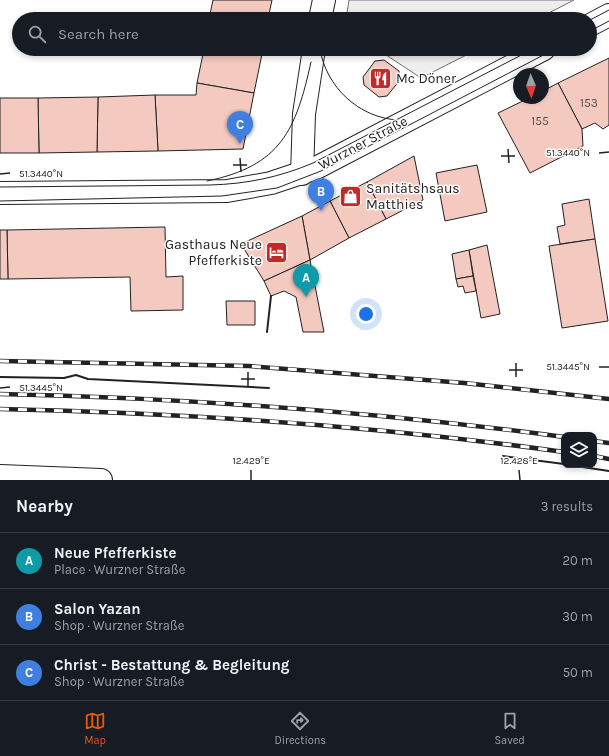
<!DOCTYPE html>
<meta charset="utf-8">
<style>
body{margin:0;font-family:Karla,sans-serif;background:#20242c;color:#f1f3f6}
.controls{position:absolute;right:12px;bottom:12px;display:grid;overflow:hidden;border-radius:8px;box-shadow:0 2px 6px #0003}
.controls button{width:36px;height:36px;display:grid;place-items:center;padding:0;border:0;border-bottom:1px solid #363941;background:#171b24;color:#f1f3f6;font:20px sans-serif}
.compass{position:absolute;left:513px;top:68px;width:36px;height:36px;border-radius:50%;background:#171b24;box-shadow:0 2px 6px #0003;rotate:178deg}
.you{position:absolute;left:366px;top:314px;width:14px;height:14px;margin:-10px;border:3px solid #fff;border-radius:50%;background:#1a73e8;box-shadow:0 0 0 6px #1a73e833}
.badge{display:grid;place-items:center;width:26px;height:26px;border-radius:50%;background:#ea580c;color:#fff;font-size:13px;font-weight:700}
.pin{position:absolute;translate:-50% -33px;filter:drop-shadow(0 1px 2px #0008)}
.pin::after{content:'';position:absolute;top:21px;width:14px;height:12px;background:inherit;clip-path:polygon(0 0,100% 0,50% 100%)}
.list{margin:0;padding:0;list-style:none}
h2{display:flex;justify-content:space-between;align-items:center;height:52px;margin:0;padding:0 16px;font-size:17px}
h2 small{font-size:13px;font-weight:400;color:#9ea1a6}
.list li{display:grid;grid-template-columns:26px 1fr auto;gap:12px;align-items:center;box-sizing:border-box;height:56px;padding:0 16px;border-top:1px solid #363941}
.list b{display:block;font-size:15px;white-space:nowrap}
.list p{margin:0;font-size:13px;white-space:nowrap;color:#9ea1a6}
.list em{font-size:13px;font-style:normal;color:#9ea1a6}
.icon{flex:none;width:22px;height:22px;fill:none;stroke:currentColor;stroke-width:2;stroke-linecap:round;stroke-linejoin:round}
.map{position:relative;flex:none;width:609px;height:480px;overflow:hidden}
.search{position:absolute;background:#171b24;box-shadow:0 2px 6px #0003;left:12px;right:12px;top:12px;height:44px;display:flex;align-items:center;gap:10px;box-sizing:border-box;padding:0 14px;border-radius:22px;color:#9ea1a6;font-size:15px}
.sheet{height:220px;background:#171b24}
nav{display:flex;justify-content:space-around;align-items:center;box-sizing:border-box;height:56px;border-top:1px solid #363941;background:#171b24;font-size:11px;color:#9ea1a6}
nav a{display:grid;justify-items:center;gap:2px}
nav .on{color:#ea580c}
.map>svg:first-child{display:block}
.green{fill:#eee;stroke:#6f6f6f}
.building{fill:#f3c9c0;stroke:#222}
.lines{fill:none;stroke-linecap:round;stroke-linejoin:round}
.minor-casing{stroke:#222;stroke-width:24}
.major-casing{stroke:#222;stroke-width:24}
.minor{stroke:#fff;stroke-width:22}
.major{stroke:#fff;stroke-width:22}
.tram{stroke:#222;stroke-width:1}
.rail-casing{stroke:#222;stroke-width:4.5}
.rail{stroke:#fff;stroke-width:3;stroke-dasharray:9;stroke-linecap:butt}
.wall{stroke:#222;stroke-width:2}
.ticks{fill:none;stroke:#222;stroke-width:1.5}
.labels{text-anchor:middle;dominant-baseline:central;stroke-width:3;stroke-linejoin:round;paint-order:stroke}
.number-label{font-size:12px;fill:#564c4a}
.poi-label{font-size:14px;fill:#222;stroke:#fff;text-anchor:start}
.street-label{font-size:14px;fill:#222;stroke:#fff}
.ticks-label{font-size:10px;text-anchor:middle;fill:#222;stroke:#fff;stroke-width:3;stroke-linejoin:round;paint-order:stroke}
</style>
<div class="map">
<svg width="609" height="480" viewBox="0 0 609 480">
<rect width="100%" height="100%" fill="#fff"/>
<g class="green">
<path d="M349,0H574L537,19H346Z"/>
<path d="M377,49H478L421,78Z"/>
</g>
<g class="building">
<path d="M213,0H272L268,19H209Z"/>
<path d="M204,49H263L254,93L197,83Z"/>
<path d="M609,58V125L603,129L595,123L582,129L558,83Z"/>
<path d="M384,60L399,71L400,80L387,96L379,97L364,85L363,77L375,61Z"/>
<path d="M197,83L254,93L243,149L158,151L155,95H196Z"/>
<path d="M558,83L582,129L583,146L530,173L498,113L529,98H543V91Z"/>
<path d="M155,95L158,151L97,152L98,97Z"/>
<path d="M98,97L97,152L39,153L38,98Z"/>
<path d="M0,98H38L39,153H0Z"/>
<path d="M414,156L423,200L386,219L367,182Z"/>
<path d="M477,165L487,212L445,221L436,173Z"/>
<path d="M367,182L386,219L349,238L330,201Z"/>
<path d="M589,199L595,239L560,244L557,227L565,225L562,204Z"/>
<path d="M330,201L349,238L310,260L302,216Z"/>
<path d="M302,216L310,260L264,281L241,244Z"/>
<path d="M165,227L166,277L183,276V310L131,311L130,277L8,279L7,230Z"/>
<path d="M0,230H7L8,279H0Z"/>
<path d="M595,239L608,321L562,328L549,246Z"/>
<path d="M487,245L500,314L481,318L469,250Z"/>
<path d="M469,250L473,276L456,279L452,254Z"/>
<path d="M310,260L324,332H303L296,297L284,291L271,296L264,281Z"/>
<path d="M473,276L476,291L465,293L463,286L458,287L456,279Z"/>
<path d="M226,301H255V325H227Z"/>
</g>
<g class="lines">
<defs>
<g id="minor">
<path d="M320,19L324,0"/>
<path d="M302,174L304,114L314,49"/>
<path d="M0,476L101,480"/>
</g>
<g id="major">
<path d="M590,25L609,15"/>
<path d="M0,193L227,191L271,183L316,168L544,49"/>
</g>
</defs>
<use href="#minor" class="minor-casing"/>
<use href="#major" class="major-casing"/>
<use href="#minor" class="minor"/>
<use href="#major" class="major"/>
<g class="tram">
<path d="M590,20L609,10"/>
<path d="M590,31L609,21"/>
<path d="M320,49C326,87 359,118 398,120"/>
<path d="M207,181C281,166 296,130 311,62"/>
<path d="M0,187L210,185C247,184 280,177 313,163L533,49"/>
<path d="M0,201L222,196L277,188L321,171L555,49"/>
</g>
<defs>
<g id="rail">
<path d="M0,361L249,366L464,383L609,399"/>
<path d="M0,394C188,398 377,412 564,437"/>
<path d="M0,409C189,413 377,426 564,452"/>
<path d="M594,441L609,443"/>
<path d="M594,456L609,459"/>
</g>
</defs>
<use href="#rail" class="rail-casing"/>
<use href="#rail" class="rail"/>
<g class="wall">
<path d="M267,332L271,296"/>
<path d="M0,377L64,378L76,375L88,379L269,388"/>
<path d="M503,456L564,464"/>
<path d="M569,465L609,471"/>
</g>
</g>
<path class="ticks" d="M508,149L509,163M599,153L609,152M501,156H515M240,158L241,172M233,165H247M0,174L10,173M516,363V377M599,367H609M509,370H523M248,372V386M241,379H255M0,388L10,387M251,470V480M519,470L520,480"/>
<defs>
<symbol id="restaurant-square" viewBox="-11 -11 22 22"><rect x="-9" y="-9" width="18" height="18" rx="4" fill="#c62828" stroke="#fff"/><path d="M-5-6h1v4h1v-4h1v4h1v-4h1v5L-1.5 .5V6h-2V.5L-5-1ZM5-6V6H3V1.5H1.5Q1.5-4 5-6Z" fill="#fff"/></symbol>
<symbol id="shop-square" viewBox="-11 -11 22 22"><rect x="-9" y="-9" width="18" height="18" rx="4" fill="#c62828" stroke="#fff"/><path d="M-5-2.5h2.3a2.7 3.5 0 0 1 5.4 0H5L5.5 6h-11ZM-1.5-2.5h3a1.5 2.3 0 0 0-3 0Z" fill="#fff"/></symbol>
<symbol id="hotel-square" viewBox="-11 -11 22 22"><rect x="-9" y="-9" width="18" height="18" rx="4" fill="#c62828" stroke="#fff"/><path d="M-6-4.5h1.5V1H6V5H4.5V3h-9V5H-6ZM-4 0a1.8 1.8 0 1 1 3.6 0ZM.5 0V-2.5h3Q6-2.5 6 0Z" fill="#fff"/></symbol>
</defs>
<g fill-rule="evenodd">
<use href="#restaurant-square" x="368" y="66" width="25" height="25"/>
<use href="#shop-square" x="338" y="184" width="25" height="25"/>
<use href="#hotel-square" x="264" y="240" width="25" height="25"/>
</g>
<g class="labels">
<g class="number-label">
<text x="589" y="103">153</text>
<text x="540" y="121">155</text>
</g>
<g class="poi-label">
<text x="396" y="78">Mc Döner</text>
<text x="366" y="188">Sanitätshsaus<tspan x="366" dy="16">Matthies</tspan></text>
<text x="262" y="244" text-anchor="end">Gasthaus Neue<tspan x="262" dy="16">Pfefferkiste</tspan></text>
</g>
<g class="street-label">
<text transform="translate(363 143) rotate(-28)">Wurzner Straße</text>
</g>
</g>
<g class="ticks-label">
<text x="568" y="156">51.3440°N</text>
<text x="41" y="177">51.3440°N</text>
<text x="568" y="370">51.3445°N</text>
<text x="41" y="391">51.3445°N</text>
<text x="251" y="464">12.429°E</text>
<text x="519" y="464">12.428°E</text>
</g>
</svg>
<div class="controls">
<button><svg class="icon" aria-label="layers" viewBox="0 0 24 24"><path d="M12 4l9 5-9 5-9-5zM3 14l9 5 9-5"/></svg></button>
</div>
<svg class="compass" viewBox="-18 -18 36 36"><path d="M0-13l5 13h-10z" fill="#e53935"/><path d="M0 13l5-13h-10z" fill="#9ea1a6"/></svg>
<div class="you"></div>
<div class="pin badge" style="left:306px;top:297px;background:#0f9aa8">A</div>
<div class="pin badge" style="left:321px;top:211px;background:#3f7fe0">B</div>
<div class="pin badge" style="left:240px;top:144px;background:#3f7fe0">C</div>
<div class="search"><svg class="icon" aria-label="search" viewBox="0 0 24 24"><circle cx="10" cy="10" r="6"/><path d="M15 15l6 6"/></svg>Search here</div>
</div>
<section class="sheet">
<h2>Nearby<small>3 results</small></h2>
<ul class="list">
<li><span class="badge" style="background:#0f9aa8">A</span><div><b>Neue Pfefferkiste</b><p>Place · Wurzner Straße</p></div><em>20 m</em></li>
<li><span class="badge" style="background:#3f7fe0">B</span><div><b>Salon Yazan</b><p>Shop · Wurzner Straße</p></div><em>30 m</em></li>
<li><span class="badge" style="background:#3f7fe0">C</span><div><b>Christ - Bestattung &amp; Begleitung</b><p>Shop · Wurzner Straße</p></div><em>50 m</em></li>
</ul>
</section>
<nav>
<a class="on"><svg class="icon" aria-label="map" viewBox="0 0 24 24"><path d="M3 6l6-2 6 2 6-2v14l-6 2-6-2-6 2zM9 4v14M15 6v14"/></svg>Map</a>
<a><svg class="icon" aria-label="directions" viewBox="0 0 24 24"><path d="M12 3l9 9-9 9-9-9zM9 14v-3h6M13 9l2 2-2 2"/></svg>Directions</a>
<a><svg class="icon" aria-label="saved" viewBox="0 0 24 24"><path d="M7 4h10v16l-5-4-5 4z"/></svg>Saved</a>
</nav>
